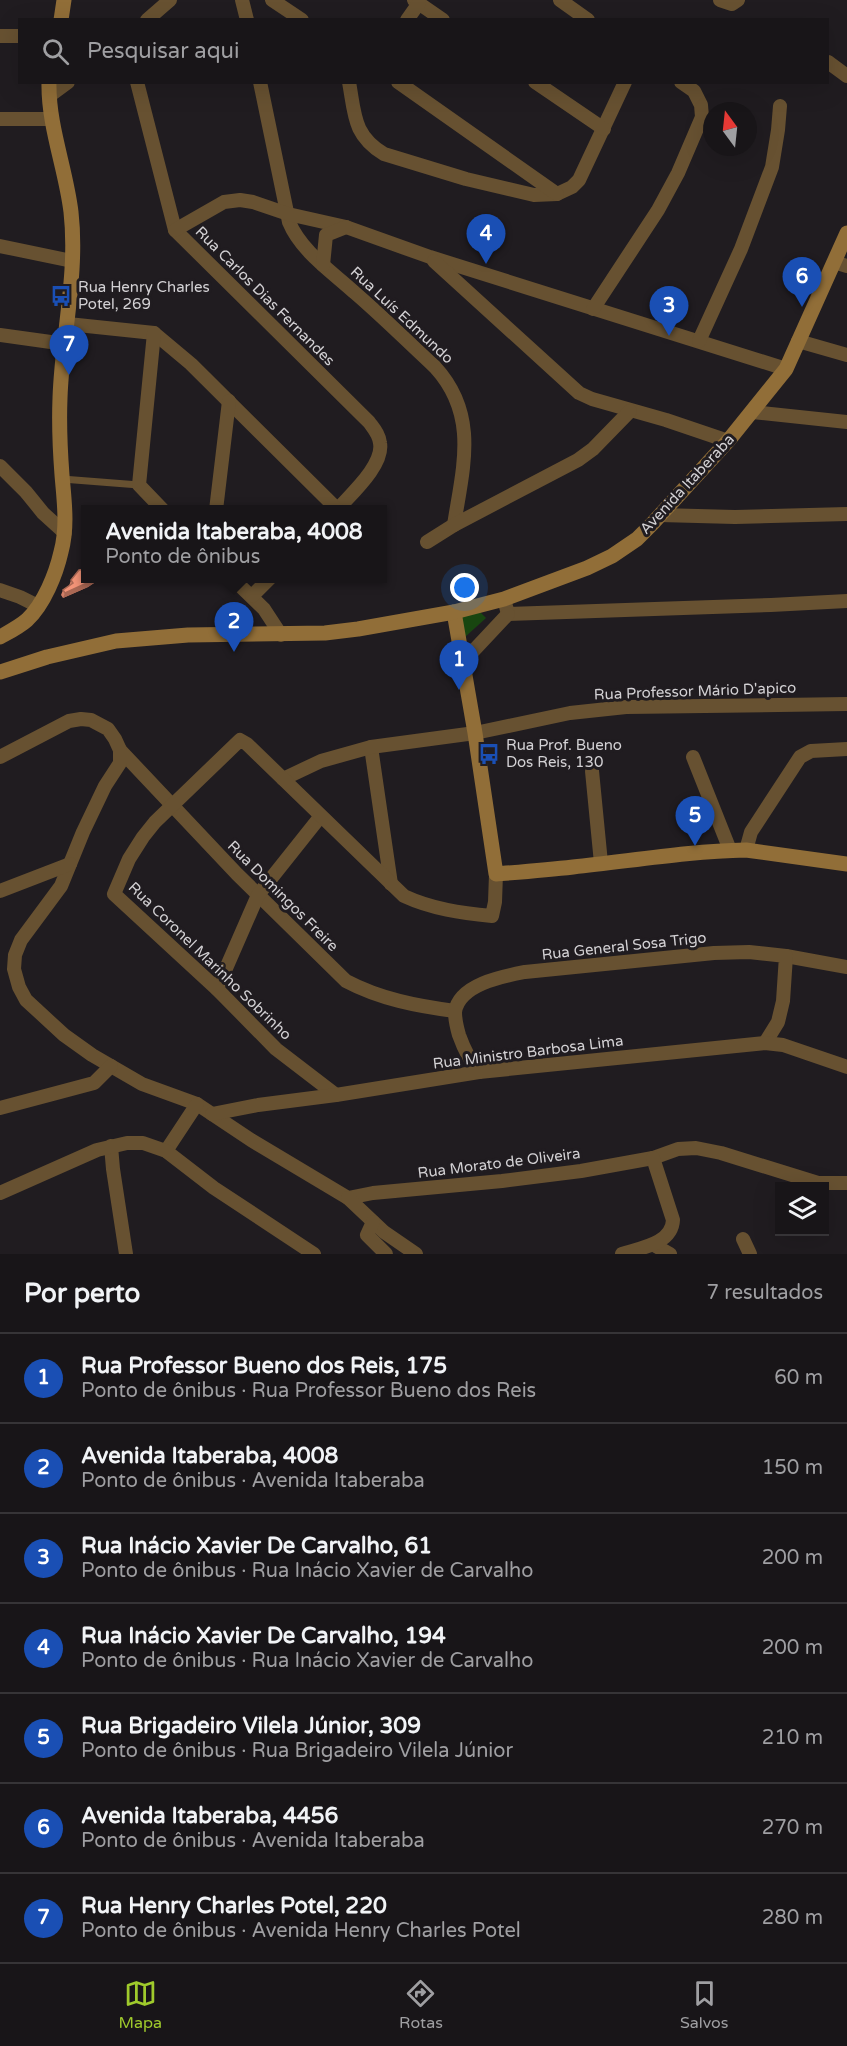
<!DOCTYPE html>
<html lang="pt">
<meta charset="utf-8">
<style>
body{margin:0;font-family:"Varela Round",sans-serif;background:#211e21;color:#f1f3f6}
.controls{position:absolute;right:18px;bottom:18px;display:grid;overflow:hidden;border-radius:0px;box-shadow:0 6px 24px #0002}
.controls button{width:54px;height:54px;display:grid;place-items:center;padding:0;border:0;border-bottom:2px solid #363437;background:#181518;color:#f1f3f6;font:30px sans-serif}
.compass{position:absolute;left:703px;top:102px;width:54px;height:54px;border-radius:50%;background:#181518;box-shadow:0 6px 24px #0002;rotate:345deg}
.you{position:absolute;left:465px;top:588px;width:21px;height:21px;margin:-15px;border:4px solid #fff;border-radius:50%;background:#1a73e8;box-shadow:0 0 0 9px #1a73e833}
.badge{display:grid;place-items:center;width:39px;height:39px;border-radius:50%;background:#9fca2c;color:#fff;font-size:20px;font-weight:700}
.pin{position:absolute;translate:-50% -50px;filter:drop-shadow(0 2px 3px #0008)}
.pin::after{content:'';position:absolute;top:32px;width:21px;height:18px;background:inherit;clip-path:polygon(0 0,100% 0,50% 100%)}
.popup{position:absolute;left:81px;top:505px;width:306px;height:78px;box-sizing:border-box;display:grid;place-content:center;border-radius:0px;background:#181518;filter:drop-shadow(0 2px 4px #0005);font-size:20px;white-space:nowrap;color:#9f9fa2}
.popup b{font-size:22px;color:#f1f3f6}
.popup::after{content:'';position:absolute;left:50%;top:100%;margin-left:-12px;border:12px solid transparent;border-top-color:#181518}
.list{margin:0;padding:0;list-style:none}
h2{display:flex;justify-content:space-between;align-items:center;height:78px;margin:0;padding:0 24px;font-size:26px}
h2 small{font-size:20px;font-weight:400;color:#9f9fa2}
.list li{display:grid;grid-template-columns:39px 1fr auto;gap:18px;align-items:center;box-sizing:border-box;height:90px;padding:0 24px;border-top:2px solid #363437}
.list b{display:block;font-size:22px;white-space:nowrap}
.list p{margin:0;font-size:20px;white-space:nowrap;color:#9f9fa2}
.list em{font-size:20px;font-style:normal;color:#9f9fa2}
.icon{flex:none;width:33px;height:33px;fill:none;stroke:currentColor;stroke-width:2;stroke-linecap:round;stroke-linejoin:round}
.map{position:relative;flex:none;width:847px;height:1254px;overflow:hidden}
.search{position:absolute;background:#181518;box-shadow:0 6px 24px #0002;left:18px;right:18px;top:18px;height:66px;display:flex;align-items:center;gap:15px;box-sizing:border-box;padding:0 21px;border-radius:0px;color:#9f9fa2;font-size:22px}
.sheet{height:708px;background:#181518}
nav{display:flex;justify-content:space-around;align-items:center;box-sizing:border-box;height:84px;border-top:2px solid #363437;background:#181518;font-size:16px;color:#9f9fa2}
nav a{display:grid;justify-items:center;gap:3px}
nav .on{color:#9fca2c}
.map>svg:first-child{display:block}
.park{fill:url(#park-tufts)}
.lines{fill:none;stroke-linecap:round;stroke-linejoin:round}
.lane{stroke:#675131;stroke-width:7}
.street{stroke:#675131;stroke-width:14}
.secondary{stroke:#916e38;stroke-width:15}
.wall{fill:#d27f67}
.shaded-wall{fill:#ab6854}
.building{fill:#f49478;stroke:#ab6854;stroke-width:1.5}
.labels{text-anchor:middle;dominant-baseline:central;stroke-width:6;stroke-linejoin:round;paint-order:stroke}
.poi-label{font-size:15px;fill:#d3d1d4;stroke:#201c20;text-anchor:start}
.street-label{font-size:15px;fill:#d3d1d4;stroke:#201c20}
</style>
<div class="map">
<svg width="847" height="1254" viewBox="0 0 847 1254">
<defs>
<pattern id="park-tufts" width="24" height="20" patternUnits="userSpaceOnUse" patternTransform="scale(1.5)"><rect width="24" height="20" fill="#184610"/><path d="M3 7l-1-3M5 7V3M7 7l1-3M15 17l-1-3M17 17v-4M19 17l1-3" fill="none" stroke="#396032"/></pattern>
</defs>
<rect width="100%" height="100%" fill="#201c20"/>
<path class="park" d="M478,610L486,618L465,637L461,614Z"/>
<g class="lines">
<path class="lane" d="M62,479L139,485"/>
<g class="street">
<path d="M242,0L247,20"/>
<path d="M272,0L302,20"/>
<path d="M414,0L443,20"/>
<path d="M560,0L588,20"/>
<path d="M720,0L732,4L738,0"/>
<path d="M147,20L170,0"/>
<path d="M407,20L419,3"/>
<path d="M0,36H20"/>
<path d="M828,62L847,76"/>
<path d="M137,82L175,230L369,422C374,429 379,434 380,443C384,465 351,494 337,510"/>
<path d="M260,82L289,222C301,251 331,271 354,292C382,316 408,342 435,367C479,415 463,467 454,525"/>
<path d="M349,82C355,115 353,135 384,154L466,179L534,195L557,194L572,187L579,180L625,82"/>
<path d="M398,82L557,194"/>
<path d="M535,82L604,129"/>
<path d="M49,96L68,82"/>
<path d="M0,119H52"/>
<path d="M175,230L224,202L240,200L253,202L288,214L346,227L430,257L786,369"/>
<path d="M0,246L72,261"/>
<path d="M434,261L579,393L592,399L666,420L728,441"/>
<path d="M834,262L847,266"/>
<path d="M323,265L326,235L346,227"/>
<path d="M593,309L658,210L678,173L702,117L701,105L694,91L681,82"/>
<path d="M68,324L154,333L191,364L337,509"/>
<path d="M154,333L139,485L163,510"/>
<path d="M0,335L65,344"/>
<path d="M699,341L741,249L772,167L778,130L780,106"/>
<path d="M798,341L847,355"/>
<path d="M752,412L847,422"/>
<path d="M0,466L26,492L43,513L65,533"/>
<path d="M216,510L229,401"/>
<path d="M660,515L735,517L847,514"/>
<path d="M427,542L454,525L578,460L593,449L630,411"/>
<path d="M232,578L264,609L281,635"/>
<path d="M0,590L20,597L38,606"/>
<path d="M252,596L270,578"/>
<path d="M504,599L508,614L771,605L847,601"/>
<path d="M462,663L508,614"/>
<path d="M371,747L391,884"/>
<path d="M120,750L237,874L346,981C380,999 417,1006 455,1011"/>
<path d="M0,757L69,721L81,719L91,720L108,729L115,739L120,750V763L105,786L83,832L61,886L21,940L15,955L14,969L19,987L26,1000L64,1035L92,1055L142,1084L197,1104L251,1140L348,1198L373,1193L502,1181L581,1171L653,1158L678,1149L696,1148L721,1153L818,1183H847"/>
<path d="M693,757L730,850"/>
<path d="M592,771L601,863"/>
<path d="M283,779L321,761L371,747L475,733L570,713L626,707L847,704"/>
<path d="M746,850L751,832L800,757L811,751L847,749"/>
<path d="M0,891L70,864"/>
<path d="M786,956L847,967"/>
<path d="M217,989L258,895L320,817"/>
<path d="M479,1072C469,1060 464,1049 459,1035C457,1028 455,1019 455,1012C459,984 504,976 525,972L714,953L749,952L786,956L783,1001L778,1022L765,1043"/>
<path d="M336,1095L276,1049L217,989L114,894L129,859L143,837L155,822L240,740L247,744L404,896C432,909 461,913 492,916L495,902L496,874"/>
<path d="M0,1108L94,1083L111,1066"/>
<path d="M212,1114L258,1105L336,1095L479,1072L765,1043L783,1045L847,1067"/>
<path d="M111,1146L113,1169L126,1254"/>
<path d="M166,1151L197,1104"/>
<path d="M0,1193L97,1150L127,1143H143L166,1151L214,1188L314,1254"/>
<path d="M348,1198L384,1232L416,1254"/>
<path d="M373,1222L367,1235L386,1254"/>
<path d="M743,1239L750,1254"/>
<path d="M654,1245L670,1254"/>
<path d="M622,1254C640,1248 672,1244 673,1220L653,1158"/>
</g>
<g class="secondary">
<path d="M61,20L64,0"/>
<path d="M454,612L475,733L496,874C521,872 547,870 573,867C631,861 688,851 746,850L847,864"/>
<path d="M0,637C9,632 19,627 27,620C44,604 56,574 61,552C68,526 64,500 62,475C60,449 59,423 60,398C62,336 78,274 71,212C66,169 48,126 49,82"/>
<path d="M0,672L47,657L116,641L188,635L325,633L358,629L454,612L504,599L587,568L612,556L637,539L652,524L728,441L786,369L847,233"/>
</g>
</g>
<path class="wall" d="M86,579H100L88,587L63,598L61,595L63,590L69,586L71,580Z"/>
<path class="shaded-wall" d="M95,579H100L88,587L63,598L65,593Z"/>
<path class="building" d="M86,569V579H95L89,582L65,593L63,590L73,583L71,580L79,570Z"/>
<defs>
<symbol id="bus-bare" viewBox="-9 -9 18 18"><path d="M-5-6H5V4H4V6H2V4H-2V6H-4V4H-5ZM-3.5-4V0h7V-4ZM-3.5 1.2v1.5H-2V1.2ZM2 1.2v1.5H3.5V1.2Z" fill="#1a4fb4" stroke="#201c20" stroke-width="2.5" paint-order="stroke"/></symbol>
</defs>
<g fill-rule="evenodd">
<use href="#bus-bare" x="46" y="281" width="30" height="30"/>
<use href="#bus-bare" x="474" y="739" width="30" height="30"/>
</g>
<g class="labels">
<g class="poi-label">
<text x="78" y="287">Rua Henry Charles<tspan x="78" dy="17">Potel, 269</tspan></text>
<text x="506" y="745">Rua Prof. Bueno<tspan x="506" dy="17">Dos Reis, 130</tspan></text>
</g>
<g class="street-label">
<text transform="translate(265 296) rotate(45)">Rua Carlos Dias Fernandes</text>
<text transform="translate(402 315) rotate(43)">Rua Luís Edmundo</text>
<text transform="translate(687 484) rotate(-47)">Avenida Itaberaba</text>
<text transform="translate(695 691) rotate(-2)">Rua Professor Mário D'apico</text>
<text transform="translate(283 896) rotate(45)">Rua Domingos Freire</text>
<text transform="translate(624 946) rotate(-6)">Rua General Sosa Trigo</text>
<text transform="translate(210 961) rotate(44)">Rua Coronel Marinho Sobrinho</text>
<text transform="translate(528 1052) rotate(-7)">Rua Ministro Barbosa Lima</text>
<text transform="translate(499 1163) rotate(-7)">Rua Morato de Oliveira</text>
</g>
</g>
</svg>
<div class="controls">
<button><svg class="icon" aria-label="layers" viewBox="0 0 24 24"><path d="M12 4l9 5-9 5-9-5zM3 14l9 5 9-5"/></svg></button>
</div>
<svg class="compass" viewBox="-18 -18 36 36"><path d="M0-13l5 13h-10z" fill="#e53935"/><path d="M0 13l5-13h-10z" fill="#9f9fa2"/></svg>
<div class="you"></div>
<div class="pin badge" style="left:459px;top:690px;background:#1a4fb4">1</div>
<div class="pin badge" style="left:234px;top:652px;background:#1a4fb4">2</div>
<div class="popup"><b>Avenida Itaberaba, 4008</b>Ponto de ônibus</div>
<div class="pin badge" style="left:669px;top:336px;background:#1a4fb4">3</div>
<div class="pin badge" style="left:486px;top:264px;background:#1a4fb4">4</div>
<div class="pin badge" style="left:695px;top:846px;background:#1a4fb4">5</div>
<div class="pin badge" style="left:802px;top:307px;background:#1a4fb4">6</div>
<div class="pin badge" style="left:69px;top:375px;background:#1a4fb4">7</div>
<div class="search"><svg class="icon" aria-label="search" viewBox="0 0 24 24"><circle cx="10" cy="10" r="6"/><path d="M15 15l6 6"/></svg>Pesquisar aqui</div>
</div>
<section class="sheet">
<h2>Por perto<small>7 resultados</small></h2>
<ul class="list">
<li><span class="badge" style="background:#1a4fb4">1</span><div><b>Rua Professor Bueno dos Reis, 175</b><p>Ponto de ônibus · Rua Professor Bueno dos Reis</p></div><em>60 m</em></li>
<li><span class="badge" style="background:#1a4fb4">2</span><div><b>Avenida Itaberaba, 4008</b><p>Ponto de ônibus · Avenida Itaberaba</p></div><em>150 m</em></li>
<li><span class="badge" style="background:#1a4fb4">3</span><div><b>Rua Inácio Xavier De Carvalho, 61</b><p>Ponto de ônibus · Rua Inácio Xavier de Carvalho</p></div><em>200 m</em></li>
<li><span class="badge" style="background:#1a4fb4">4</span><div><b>Rua Inácio Xavier De Carvalho, 194</b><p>Ponto de ônibus · Rua Inácio Xavier de Carvalho</p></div><em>200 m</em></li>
<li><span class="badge" style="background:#1a4fb4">5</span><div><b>Rua Brigadeiro Vilela Júnior, 309</b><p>Ponto de ônibus · Rua Brigadeiro Vilela Júnior</p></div><em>210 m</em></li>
<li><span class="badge" style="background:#1a4fb4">6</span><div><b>Avenida Itaberaba, 4456</b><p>Ponto de ônibus · Avenida Itaberaba</p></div><em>270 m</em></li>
<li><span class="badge" style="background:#1a4fb4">7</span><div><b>Rua Henry Charles Potel, 220</b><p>Ponto de ônibus · Avenida Henry Charles Potel</p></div><em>280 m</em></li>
</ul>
</section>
<nav>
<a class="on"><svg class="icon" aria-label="map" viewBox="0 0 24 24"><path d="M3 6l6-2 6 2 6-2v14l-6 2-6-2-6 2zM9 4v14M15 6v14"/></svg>Mapa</a>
<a><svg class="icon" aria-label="directions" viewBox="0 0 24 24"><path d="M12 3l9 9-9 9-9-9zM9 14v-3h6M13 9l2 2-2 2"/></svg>Rotas</a>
<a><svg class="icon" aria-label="saved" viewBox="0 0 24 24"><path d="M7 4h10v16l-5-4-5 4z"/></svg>Salvos</a>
</nav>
